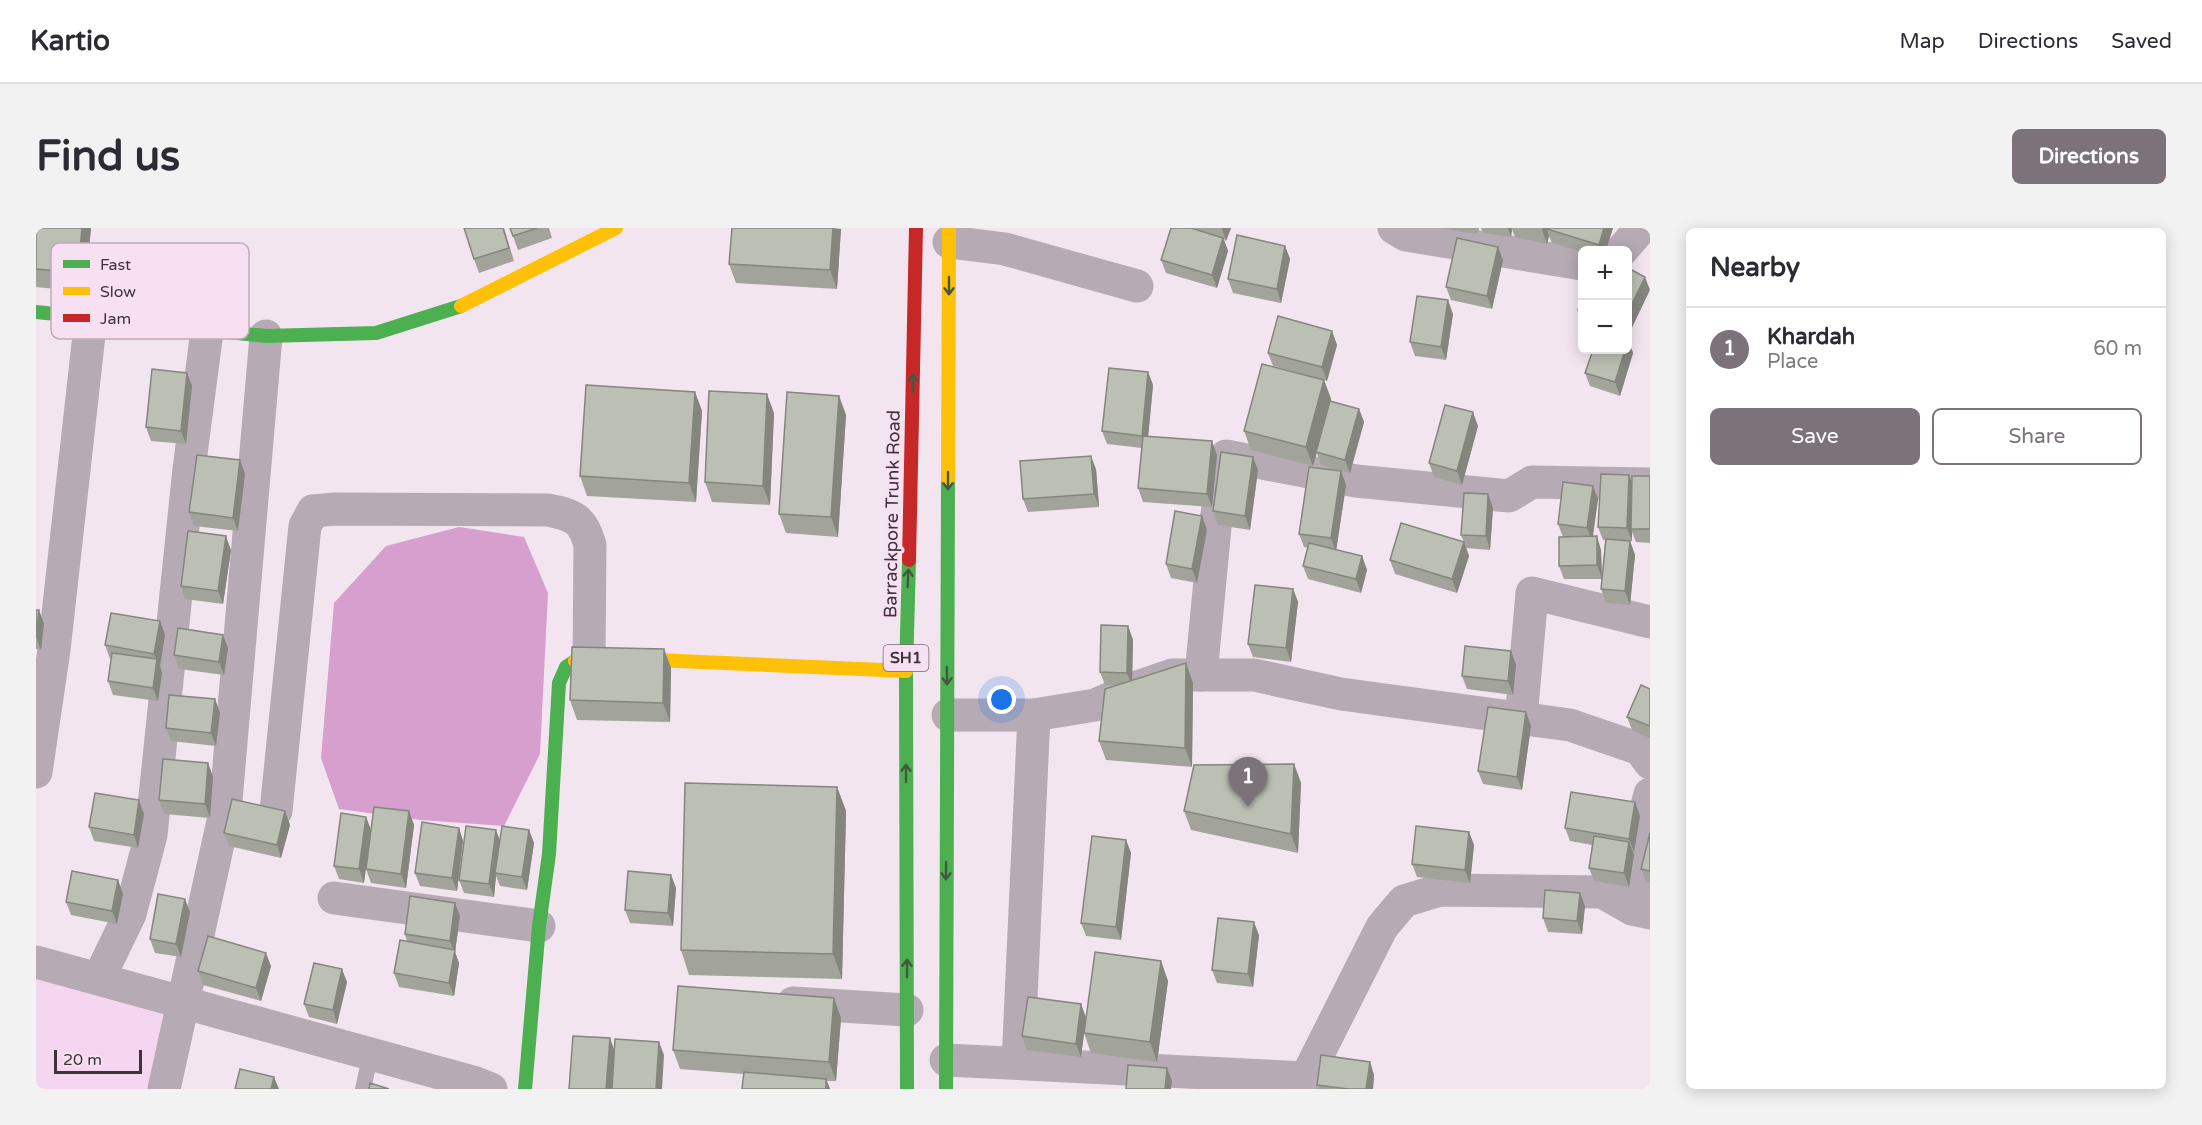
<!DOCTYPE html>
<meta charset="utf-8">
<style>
body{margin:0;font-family:"Varela Round",sans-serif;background:#f2f2f3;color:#2b2b33}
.controls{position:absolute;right:18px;top:18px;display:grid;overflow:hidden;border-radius:9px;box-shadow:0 3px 15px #0003}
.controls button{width:54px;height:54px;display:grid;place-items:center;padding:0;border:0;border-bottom:2px solid #e1e1e2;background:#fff;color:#2b2b33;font:30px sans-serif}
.scale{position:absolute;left:18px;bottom:15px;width:88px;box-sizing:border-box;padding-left:6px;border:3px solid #3d343b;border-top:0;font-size:16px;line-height:21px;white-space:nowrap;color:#3d343b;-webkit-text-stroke:4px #f7e0f2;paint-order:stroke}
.you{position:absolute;left:966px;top:472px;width:21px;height:21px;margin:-15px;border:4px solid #fff;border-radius:50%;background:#1a73e8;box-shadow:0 0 0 9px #1a73e833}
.badge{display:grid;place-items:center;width:39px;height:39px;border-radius:50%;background:#7c727a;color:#fff;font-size:20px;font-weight:700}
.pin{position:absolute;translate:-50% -50px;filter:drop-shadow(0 2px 3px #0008)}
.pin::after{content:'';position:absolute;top:32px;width:21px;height:18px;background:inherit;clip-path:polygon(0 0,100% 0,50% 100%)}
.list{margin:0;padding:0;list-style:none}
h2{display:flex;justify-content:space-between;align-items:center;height:78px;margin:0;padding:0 24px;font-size:26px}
h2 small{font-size:20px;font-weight:400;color:#7c7c81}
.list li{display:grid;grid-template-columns:39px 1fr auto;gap:18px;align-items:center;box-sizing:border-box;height:84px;padding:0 24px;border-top:2px solid #e1e1e2}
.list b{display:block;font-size:22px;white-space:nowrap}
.list p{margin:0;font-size:20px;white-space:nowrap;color:#7c7c81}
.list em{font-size:20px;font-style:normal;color:#7c7c81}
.actions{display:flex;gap:12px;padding:18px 24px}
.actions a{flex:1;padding:14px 0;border:2px solid #7c727a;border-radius:9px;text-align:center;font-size:21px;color:#7c727a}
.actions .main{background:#7c727a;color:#fff}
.map{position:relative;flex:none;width:1614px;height:861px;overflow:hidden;border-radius:9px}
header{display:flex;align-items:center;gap:36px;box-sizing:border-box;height:84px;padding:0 30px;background:#fff;border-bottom:2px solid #e1e1e2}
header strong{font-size:28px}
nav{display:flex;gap:33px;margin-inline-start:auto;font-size:21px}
.intro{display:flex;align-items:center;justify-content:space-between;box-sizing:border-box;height:144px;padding:0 36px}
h1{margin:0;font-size:42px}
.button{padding:15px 27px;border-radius:9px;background:#7c727a;color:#fff;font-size:21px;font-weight:700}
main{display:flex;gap:36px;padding:0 36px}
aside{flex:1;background:#fff;border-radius:9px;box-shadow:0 3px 15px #0003}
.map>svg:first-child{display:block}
.green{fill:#f5d6f0}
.water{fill:#d69fce}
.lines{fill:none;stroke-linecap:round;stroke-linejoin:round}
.lane{stroke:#b6aab4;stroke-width:16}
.street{stroke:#b6aab4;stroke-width:33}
.fast{stroke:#4caf50;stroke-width:14}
.slow{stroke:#ffc107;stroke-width:14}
.jam{stroke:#c62828;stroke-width:14}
.wall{fill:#a2a49b}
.shaded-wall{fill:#84867e}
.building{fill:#bcbfb4;stroke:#84867e;stroke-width:1.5}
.oneway{stroke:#425941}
.labels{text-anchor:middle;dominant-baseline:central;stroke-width:6;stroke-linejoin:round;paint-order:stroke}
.shield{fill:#f7e0f2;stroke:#756872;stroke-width:1.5}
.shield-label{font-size:16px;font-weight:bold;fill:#3d343b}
.street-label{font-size:18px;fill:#3d343b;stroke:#f7e0f2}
.key{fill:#f7e0f2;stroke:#bfacbb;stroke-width:1.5}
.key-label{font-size:16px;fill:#3d343b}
</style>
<header>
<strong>Kartio</strong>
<nav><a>Map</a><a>Directions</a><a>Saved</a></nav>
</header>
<div class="intro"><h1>Find us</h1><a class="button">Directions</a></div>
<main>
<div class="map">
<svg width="1614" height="861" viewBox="0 0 1614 861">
<rect width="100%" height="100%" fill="#f2e5ef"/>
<path class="green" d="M0,743L134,778L116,861H0Z"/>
<path class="water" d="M423,299L488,309L512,365L504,526L468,598L385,592L303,581L285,530L298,375L350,318Z"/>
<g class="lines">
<path class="lane" d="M327,861L335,825"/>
<g class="street">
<path d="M1358,0L1370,7L1546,36"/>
<path d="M913,14L969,21L1101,58"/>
<path d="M1586,22L1605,0"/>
<path d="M1165,447L1179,299L1190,228L1320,253L1473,268L1496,254L1614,256"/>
<path d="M912,487H998L1059,477L1095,461L1136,447H1218L1305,466L1534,497L1604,521L1614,535"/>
<path d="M1485,491L1496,365L1614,394"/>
<path d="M0,544L18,422L55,89"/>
<path d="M240,583L269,298L277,283L299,281L512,282C538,287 547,291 554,317L553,429"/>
<path d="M298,670L503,698"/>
<path d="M1596,681L1609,585L1614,566"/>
<path d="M0,734L440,855L455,861"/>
<path d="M63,750L94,686L115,607L153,241L171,103"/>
<path d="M757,775L871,782"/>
<path d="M910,832L1270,850"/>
<path d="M982,835L998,487"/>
<path d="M128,861L189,584L230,108"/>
<path d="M1267,861L1270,850L1346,699L1368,673L1404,662L1566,664L1596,681L1614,685"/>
</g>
<g class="fast">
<path d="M0,84L230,108L340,105L425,78"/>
<path d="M489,861L503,698L513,626L523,455L530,439L539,433"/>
<path d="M871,861L870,443L873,332"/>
<path d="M910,861L912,251"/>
</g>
<g class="slow">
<path d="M425,78L580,0"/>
<path d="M912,251L913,0"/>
<path d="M539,433L553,429L870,443"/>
</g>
<path class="jam" d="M873,332L880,0"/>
</g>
<g class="wall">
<path d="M0,0H55L49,64L0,59Z"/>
<path d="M468,0L478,33L443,45L438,31Z"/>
<path d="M474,0H513L516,10L482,22Z"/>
<path d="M1158,0H1195L1190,13L1188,11L1192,23L1181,60L1130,45L1125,32L1170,5Z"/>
<path d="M1404,0H1443L1442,6Z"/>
<path d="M1445,0H1577L1570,22H1546V24L1516,15L1513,8L1511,16L1479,9L1476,1L1475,9L1447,5Z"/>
<path d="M805,1L801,61L700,55L693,36Z"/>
<path d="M1249,18L1254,31L1245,75L1197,65L1192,51Z"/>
<path d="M1462,19L1467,32L1456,81L1415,72L1410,59Z"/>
<path d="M1546,72V95L1542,82Z"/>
<path d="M1417,86L1410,132L1379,128L1374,114Z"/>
<path d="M1296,103L1301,117L1291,153L1237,138L1232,125Z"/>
<path d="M1592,111L1597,125L1584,168L1554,158L1549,145Z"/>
<path d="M1112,144L1117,157L1112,208L1181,227L1176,279L1107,274L1102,260L1106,220L1071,216L1066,203Z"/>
<path d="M151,145L156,158L150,216L115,213L110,199Z"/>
<path d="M1288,152L1295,171V173L1323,181L1328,194L1314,245L1285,237L1281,225L1277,238L1215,222L1208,203Z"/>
<path d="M659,164L666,183L660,274L551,268L544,248Z"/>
<path d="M803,168L810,187L802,309L750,305L743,286Z"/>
<path d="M738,185L734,277L676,274L669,254Z"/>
<path d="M1442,198L1426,257L1398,249L1393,235Z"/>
<path d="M1060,241L1063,279L992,284L987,271Z"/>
<path d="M1222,242L1214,302L1182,297L1177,283Z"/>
<path d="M1305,243L1310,257L1300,322L1326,328L1331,342L1325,365L1272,351L1267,338L1272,320L1268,319L1263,306Z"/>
<path d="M209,246L202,303L158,298L153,284Z"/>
<path d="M1614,248V315L1600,314L1596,304V313H1590H1594L1599,327L1594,377L1570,375L1565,361L1569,312H1567L1562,299L1596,256Z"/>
<path d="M1557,258L1562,271L1557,309L1565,322L1566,351H1528L1523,338L1527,309L1522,296Z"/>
<path d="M1457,280L1454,322L1430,320L1425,307Z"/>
<path d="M1171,302L1161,355L1135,350L1130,336Z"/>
<path d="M1428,314L1433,328L1421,365L1359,346L1354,332Z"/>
<path d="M195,322L187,376L149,371L145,358Z"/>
<path d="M1257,361L1262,374L1255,434L1217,429L1212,416Z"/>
<path d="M0,382L8,396L5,422L0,421Z"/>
<path d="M124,393L129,407L124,438L126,445L122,473L77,467L72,453L76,431H74L69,417Z"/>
<path d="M1092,398L1097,412L1096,453L1150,435L1157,455L1156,539L1070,532L1063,513L1081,457H1069L1064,444Z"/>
<path d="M187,407L192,420L188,447L143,441L138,427Z"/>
<path d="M628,421L635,440L634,494L541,492L534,472Z"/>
<path d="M1475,423L1480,437L1477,467L1431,461L1426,448Z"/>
<path d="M1614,461V510L1596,502L1591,489Z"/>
<path d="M179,471L184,485L180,518L135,513L130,500Z"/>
<path d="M1490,484L1495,498L1486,562L1447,556L1442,543Z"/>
<path d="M172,535L177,549L174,590L128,586L123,572Z"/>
<path d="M1258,536L1265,555L1262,625L1155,602L1148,583Z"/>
<path d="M801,559L810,583L806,751L653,747L645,722Z"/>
<path d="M1599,574L1604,588L1598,624H1596L1598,627L1593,659L1558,653L1553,640L1556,617L1534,613L1529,600Z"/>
<path d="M249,583L254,597L245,630L193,618L188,605Z"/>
<path d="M373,583L378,597L370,660L335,655L330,641Z"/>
<path d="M108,586L102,620L58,613L53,599Z"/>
<path d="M330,589L335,602L328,655L303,651L298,638Z"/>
<path d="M423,600L427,613L421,663L384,658L379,645Z"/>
<path d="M493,602L498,615L491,662L464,658L460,648L458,669L428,665L423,652L464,612Z"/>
<path d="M1433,604L1438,617L1434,655L1381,649L1376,636Z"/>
<path d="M1614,605V655L1610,654L1605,641Z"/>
<path d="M1090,612L1095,625L1085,712L1050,708L1045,695Z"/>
<path d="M635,647L640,660L637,698L594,695L589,682Z"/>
<path d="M82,652L87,666L81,696L35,687L30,674Z"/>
<path d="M1544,665L1549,678L1546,706L1512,704L1507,690Z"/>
<path d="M154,684L145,729L119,725L114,711Z"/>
<path d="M424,688L419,724L423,735L418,768L363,759L358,745L371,713L369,706Z"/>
<path d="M1223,707L1217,759L1181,755L1176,742Z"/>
<path d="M1125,733L1132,753L1121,834L1055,825L1048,805Z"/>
<path d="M235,738L225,773L167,757L162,743Z"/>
<path d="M311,754L301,796L273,789L268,776Z"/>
<path d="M1045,776L1050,790L1045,829L991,822L986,808Z"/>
<path d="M805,790L800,853H791L794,861H706L708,846L644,841L637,822Z"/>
<path d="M1334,834L1338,847L1337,861H1283L1281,857Z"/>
</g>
<g class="shaded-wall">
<path d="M46,0H55L49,64L42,45Z"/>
<path d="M797,0L805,1L801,61L794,42Z"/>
<path d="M1186,0H1195L1190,13Z"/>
<path d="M1472,0H1475L1476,1L1475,9Z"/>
<path d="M1507,0H1514L1511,1L1513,8L1511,16L1506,2Z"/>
<path d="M1568,0H1577L1570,22H1565L1563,17Z"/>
<path d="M1187,10L1192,23L1181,60L1176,47Z"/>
<path d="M1249,18L1254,31L1245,75L1241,61Z"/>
<path d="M1462,19L1467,32L1456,81L1451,68Z"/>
<path d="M1609,49L1614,62L1592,108V84Z"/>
<path d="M1412,72L1417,86L1410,132L1405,119Z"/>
<path d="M1296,103L1301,117L1291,153L1286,139Z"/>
<path d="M1592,111L1597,125L1584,168L1579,154L1589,122H1592Z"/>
<path d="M1112,144L1117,157L1111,221L1106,208Z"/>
<path d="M151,145L156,158L150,216L145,203Z"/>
<path d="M1288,152L1295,171L1277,238L1270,219Z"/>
<path d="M659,164L666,183L660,274L653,255Z"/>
<path d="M731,166L738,185L734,277L727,258Z"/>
<path d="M803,168L810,187L802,309L795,289Z"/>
<path d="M1323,181L1328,194L1314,245L1309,232Z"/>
<path d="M1437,184L1442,198L1426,257L1421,243Z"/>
<path d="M1176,213L1181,227L1176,279L1171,266Z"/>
<path d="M1055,228L1060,241L1063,279L1058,266Z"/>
<path d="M1217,229L1222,242L1214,302L1209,288Z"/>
<path d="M204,232L209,246L202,303L197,290Z"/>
<path d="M1305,243L1310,257L1300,324L1295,310Z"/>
<path d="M1593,247L1598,261L1595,301L1596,304V313L1591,300Z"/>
<path d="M1557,258L1562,271L1556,313L1551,300Z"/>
<path d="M1452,266L1457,280L1454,322L1450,308Z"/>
<path d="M1166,288L1171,302L1161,355L1156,341Z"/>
<path d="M190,308L195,322L187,376L182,363Z"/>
<path d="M1561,308L1565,322L1566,351L1561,337Z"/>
<path d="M1594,313L1599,327L1594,377L1589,363Z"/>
<path d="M1428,314L1433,328L1421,365L1416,351Z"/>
<path d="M1326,328L1331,342L1325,365L1320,351Z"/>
<path d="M1257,361L1262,374L1255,434L1250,420Z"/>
<path d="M3,382L8,396L5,422L0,409Z"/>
<path d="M124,393L129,407L124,438L126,445L122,473L117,460L121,432L118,426Z"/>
<path d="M1092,398L1097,412L1096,458L1091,445Z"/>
<path d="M187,407L192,420L188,447L183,434Z"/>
<path d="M628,421L635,440L634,494L627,475Z"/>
<path d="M1475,423L1480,437L1477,467L1472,453Z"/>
<path d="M1150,435L1157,455L1156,539L1149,520Z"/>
<path d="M179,471L184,485L180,518L175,505Z"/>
<path d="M1490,484L1495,498L1486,562L1481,549Z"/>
<path d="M172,535L177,549L174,590L169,576Z"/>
<path d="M1258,536L1265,555L1262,625L1255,606Z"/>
<path d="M801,559L810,583L806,751L797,726Z"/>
<path d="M103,572L108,586L102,620L98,607Z"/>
<path d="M1599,574L1604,588L1598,624L1593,611Z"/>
<path d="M249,583L254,597L245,630L241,617Z"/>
<path d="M373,583L378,597L370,660L365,646Z"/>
<path d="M330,589L335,602L328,655L323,641Z"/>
<path d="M423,600L427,613L421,663L416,650Z"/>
<path d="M460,602L465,615L459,645L460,648L458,669L453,656Z"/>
<path d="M493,602L498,615L491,662L486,649Z"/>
<path d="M1433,604L1438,617L1434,655L1429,642Z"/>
<path d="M1090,612L1095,625L1085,712L1080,699Z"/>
<path d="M1593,614L1598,627L1593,659L1588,645Z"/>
<path d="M635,647L640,660L637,698L632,685Z"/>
<path d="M82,652L87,666L81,696L76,683Z"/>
<path d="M1544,665L1549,678L1546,706L1541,693Z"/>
<path d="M149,671L154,684L145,729L140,716Z"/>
<path d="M419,675L424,688L419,724L423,735L418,768L413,755L418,724L414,713Z"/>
<path d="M1218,694L1223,707L1217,759L1212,746Z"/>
<path d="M230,725L235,738L225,773L220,760Z"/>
<path d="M1125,733L1132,753L1121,834L1114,814Z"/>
<path d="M306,741L311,754L301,796L297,782Z"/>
<path d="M798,770L805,790L800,853L793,834Z"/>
<path d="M1045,776L1050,790L1045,829L1040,816Z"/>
<path d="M574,810L579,824L576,861H570Z"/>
<path d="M623,814L628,827L626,861H620Z"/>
<path d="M1334,834L1338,847L1337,861H1330Z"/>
<path d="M1131,840L1136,853L1135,861H1129Z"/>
<path d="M238,849L243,861H235Z"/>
<path d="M790,851L794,861H790Z"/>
</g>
<g class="building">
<path d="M0,0H46L42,45L0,41Z"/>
<path d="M428,0H467L473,20L438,31Z"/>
<path d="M474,0H501L477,8Z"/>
<path d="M696,0H797L794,42L693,36Z"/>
<path d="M1135,0H1155L1187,10L1176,47L1125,32Z"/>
<path d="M1511,0H1568L1563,17L1511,1Z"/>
<path d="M1201,7L1249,18L1241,61L1192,51Z"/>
<path d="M1421,10L1462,19L1451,68L1410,59Z"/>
<path d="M1592,40L1609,49L1592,84Z"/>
<path d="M1381,68L1412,72L1405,119L1374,114Z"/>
<path d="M1546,72V84L1542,82Z"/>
<path d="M1242,88L1296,103L1286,139L1232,125Z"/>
<path d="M1557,122H1589L1579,154L1549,145Z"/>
<path d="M1226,136L1288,152L1270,219L1208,203Z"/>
<path d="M1073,140L1112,144L1106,208L1066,203Z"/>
<path d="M116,141L151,145L145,203L110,199Z"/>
<path d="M550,157L659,164L653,255L544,248Z"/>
<path d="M673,163L731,166L727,258L669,254Z"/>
<path d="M751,164L803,168L795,289L743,286Z"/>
<path d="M1294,173L1323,181L1309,232L1280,224Z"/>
<path d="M1409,177L1437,184L1421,243L1393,235Z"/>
<path d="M1107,208L1176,213L1171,266L1102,260Z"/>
<path d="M1185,224L1217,229L1209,288L1177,283Z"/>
<path d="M161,227L204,232L197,290L153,284Z"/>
<path d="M1055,228L1058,266L987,271L984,233Z"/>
<path d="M1273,239L1305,243L1295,310L1263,306Z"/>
<path d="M1565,246L1593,247L1591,300L1562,299Z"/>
<path d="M1596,248H1614V301H1595Z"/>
<path d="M1527,254L1557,258L1551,300L1522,296Z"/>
<path d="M1428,265L1452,266L1450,308L1425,307Z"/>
<path d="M1139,283L1166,288L1156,341L1130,336Z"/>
<path d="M1365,295L1428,314L1416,351L1354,332Z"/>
<path d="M152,303L190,308L182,363L145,358Z"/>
<path d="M1561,308V337L1523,338V309Z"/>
<path d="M1570,311L1594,313L1589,363L1565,361Z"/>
<path d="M1273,315L1326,328L1320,351L1267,338Z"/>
<path d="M1219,357L1257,361L1250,420L1212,416Z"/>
<path d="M0,382H3L0,406Z"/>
<path d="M75,385L124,393L118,426L69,417Z"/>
<path d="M1065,397L1092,398L1091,445L1064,444Z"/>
<path d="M142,400L187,407L183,434L138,427Z"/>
<path d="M1429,418L1475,423L1472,453L1426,448Z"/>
<path d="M536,419L628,421L627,475L534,472Z"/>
<path d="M76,425L121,431L117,460L72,453Z"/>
<path d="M1150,435L1149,520L1063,513L1069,461Z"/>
<path d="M1605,457L1614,461V498L1591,489Z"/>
<path d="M133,467L179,471L175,505L130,500Z"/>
<path d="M1452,479L1490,484L1481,549L1442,543Z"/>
<path d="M127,531L172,535L169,576L123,572Z"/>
<path d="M1258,536L1255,606L1148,583L1158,537Z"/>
<path d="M649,555L801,559L797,726L645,722Z"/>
<path d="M1535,564L1599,574L1593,611L1529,600Z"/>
<path d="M59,565L103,572L98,607L53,599Z"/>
<path d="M196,571L249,583L241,617L188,605Z"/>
<path d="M338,579L373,583L365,646L330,641Z"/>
<path d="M305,585L330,589L323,641L298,638Z"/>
<path d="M386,594L423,600L416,650L379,645Z"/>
<path d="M430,598L460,602L453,656L423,652Z"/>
<path d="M466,598L493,602L486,649L459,645Z"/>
<path d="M1380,598L1433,604L1429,642L1376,636Z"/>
<path d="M1614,605V643L1605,641Z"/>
<path d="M1056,608L1090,612L1080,699L1045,695Z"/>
<path d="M1558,608L1593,614L1588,645L1553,640Z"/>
<path d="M36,643L82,652L76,683L30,674Z"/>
<path d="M592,643L635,647L632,685L589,682Z"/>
<path d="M1509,662L1544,665L1541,693L1507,690Z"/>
<path d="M122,666L149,671L140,716L114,711Z"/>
<path d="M374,668L419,675L414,713L369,706Z"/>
<path d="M1182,690L1218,694L1212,746L1176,742Z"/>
<path d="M172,708L230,725L220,760L162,743Z"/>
<path d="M364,712L419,722L413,755L358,745Z"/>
<path d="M1059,724L1125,733L1114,814L1048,805Z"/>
<path d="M278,735L306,741L297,782L268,776Z"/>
<path d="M642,758L798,770L793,834L637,822Z"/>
<path d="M992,769L1045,776L1040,816L986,808Z"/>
<path d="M537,808L574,810L570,861H533Z"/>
<path d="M579,811L623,814L620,861H576Z"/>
<path d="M1285,827L1334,834L1330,861H1312L1281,857Z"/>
<path d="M1092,837L1131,840L1129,861H1090Z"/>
<path d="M204,841L238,849L235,861H199Z"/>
<path d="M708,844L790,851V861H706Z"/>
<path d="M334,855L353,861H333Z"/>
</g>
<defs><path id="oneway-shaft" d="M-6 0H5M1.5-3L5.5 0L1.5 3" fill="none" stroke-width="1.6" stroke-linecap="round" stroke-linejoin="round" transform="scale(1.5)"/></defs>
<g class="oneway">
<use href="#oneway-shaft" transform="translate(913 58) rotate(90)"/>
<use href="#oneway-shaft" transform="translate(877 155) rotate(-89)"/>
<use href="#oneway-shaft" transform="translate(912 253) rotate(90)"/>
<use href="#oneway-shaft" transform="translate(872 350) rotate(-88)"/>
<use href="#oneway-shaft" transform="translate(911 448) rotate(89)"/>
<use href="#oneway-shaft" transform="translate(870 545) rotate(-90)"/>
<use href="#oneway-shaft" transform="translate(910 643) rotate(91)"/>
<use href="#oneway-shaft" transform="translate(871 740) rotate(-90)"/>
</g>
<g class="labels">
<rect class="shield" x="847.5" y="417" width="45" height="26" rx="4.5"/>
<g class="shield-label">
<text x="870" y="430">SH1</text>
</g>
<g class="street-label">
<text transform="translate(856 286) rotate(-89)">Barrackpore Trunk Road</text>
</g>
</g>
<rect x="15" y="15" width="198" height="96" rx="9" class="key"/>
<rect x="27" y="32" width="27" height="8" fill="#4caf50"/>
<rect x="27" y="59" width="27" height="8" fill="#ffc107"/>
<rect x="27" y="86" width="27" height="8" fill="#c62828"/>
<g class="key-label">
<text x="64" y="42">Fast</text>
<text x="64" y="69">Slow</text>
<text x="64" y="96">Jam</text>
</g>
</svg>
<div class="controls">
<button>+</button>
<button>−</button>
</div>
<div class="scale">20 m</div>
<div class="you"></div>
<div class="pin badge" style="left:1212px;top:579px">1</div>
</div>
<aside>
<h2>Nearby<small></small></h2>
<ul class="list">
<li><span class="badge">1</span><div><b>Khardah</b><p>Place</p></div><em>60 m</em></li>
</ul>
<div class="actions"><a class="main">Save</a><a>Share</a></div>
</aside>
</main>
